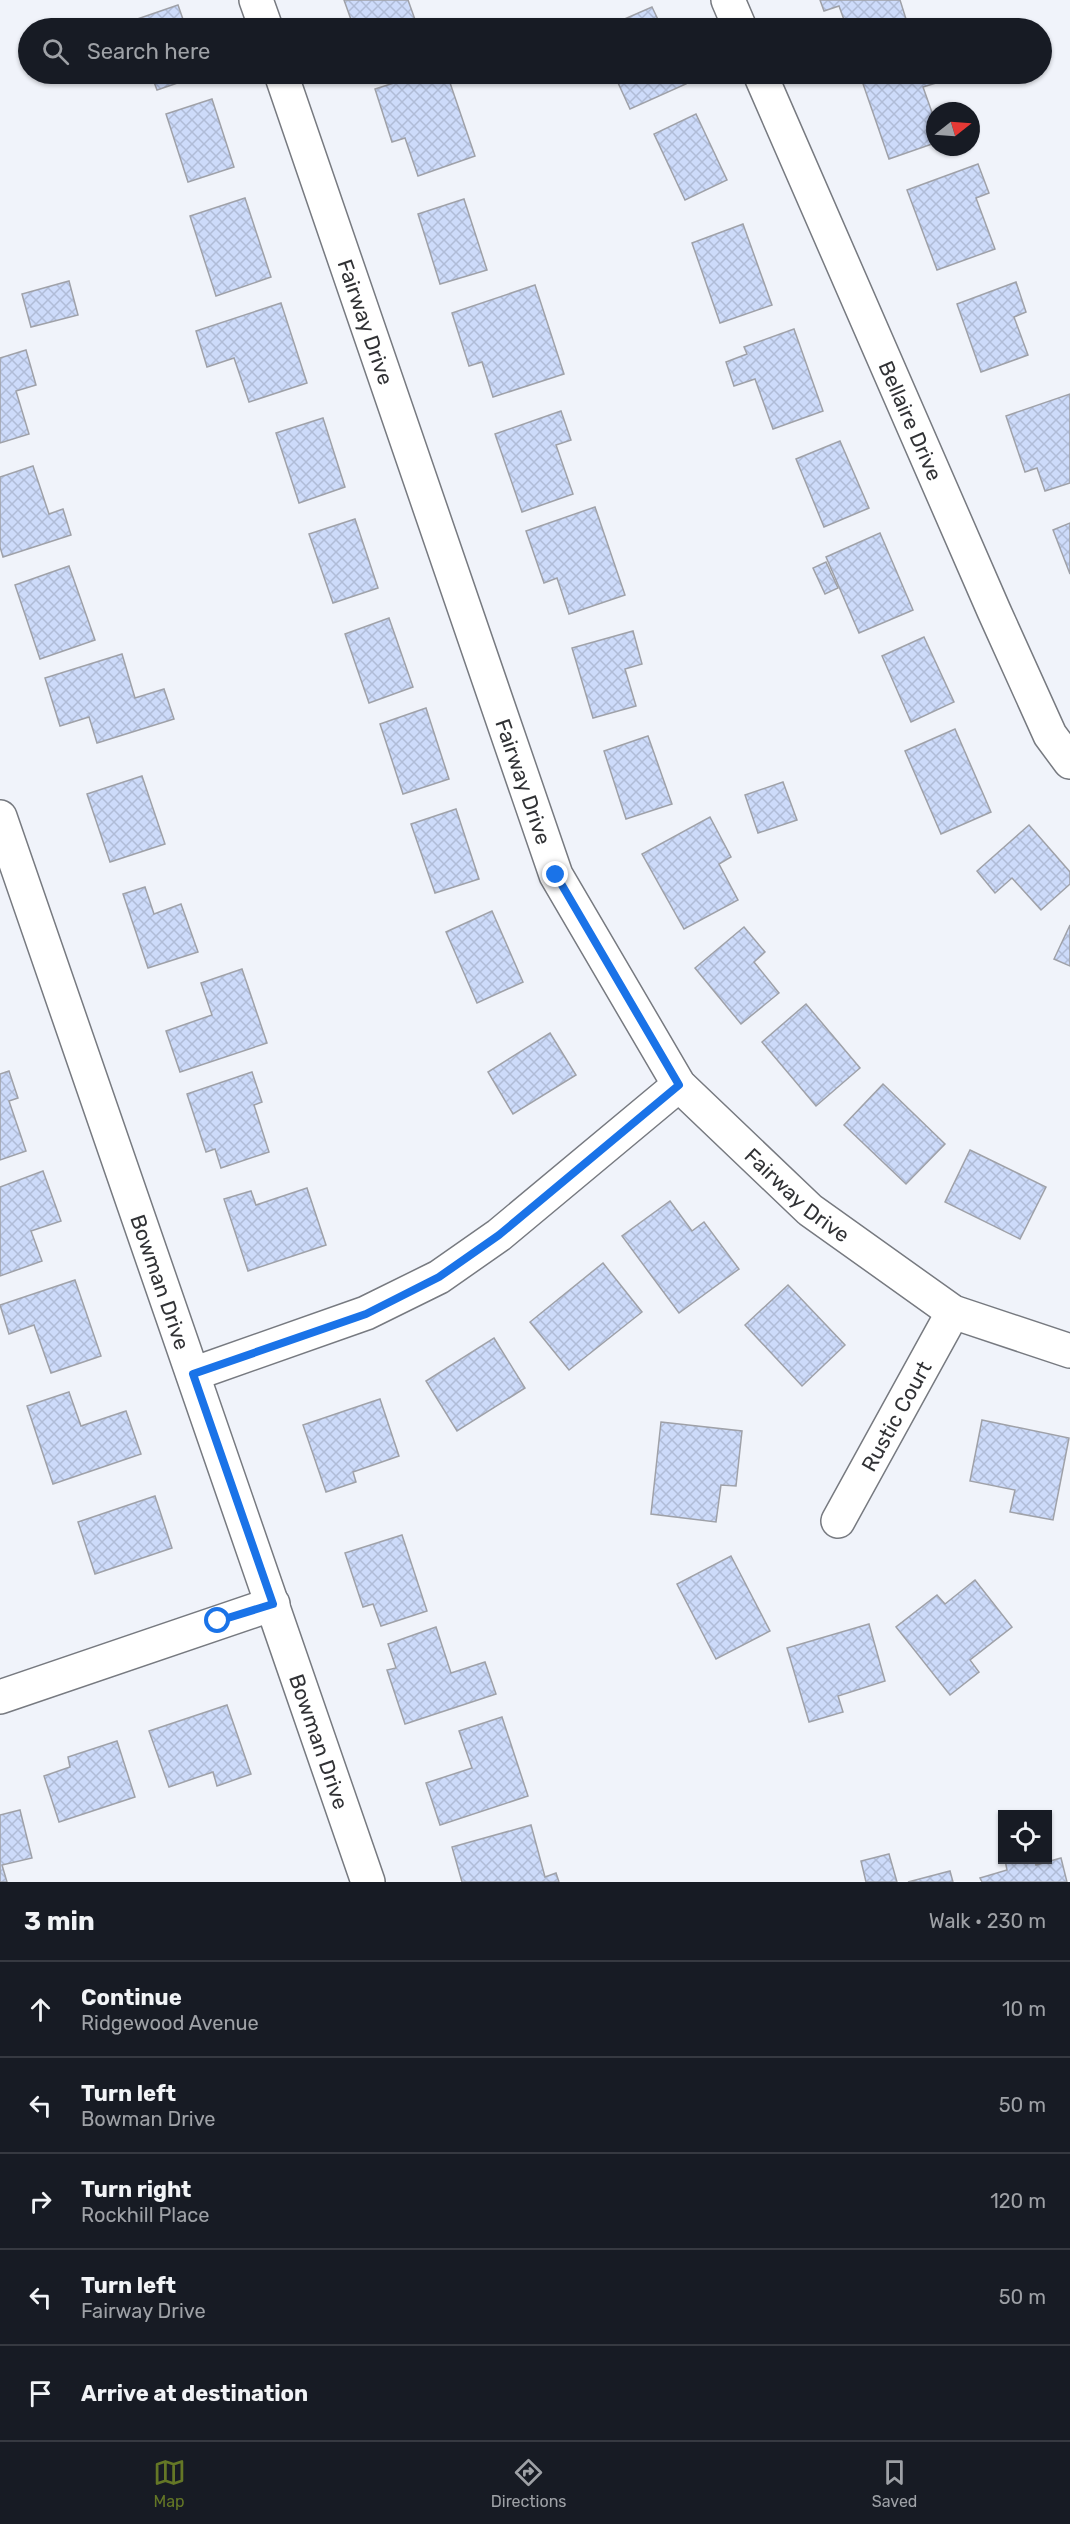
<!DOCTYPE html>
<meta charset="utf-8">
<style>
body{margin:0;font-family:Rubik,sans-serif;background:#20242c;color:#f1f3f6}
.controls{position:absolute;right:18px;bottom:18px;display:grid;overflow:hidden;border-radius:0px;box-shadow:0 2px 4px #0004}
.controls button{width:54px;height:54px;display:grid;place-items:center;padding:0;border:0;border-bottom:2px solid #363941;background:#171b24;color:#f1f3f6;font:30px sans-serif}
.compass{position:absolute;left:926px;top:102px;width:54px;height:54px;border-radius:50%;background:#171b24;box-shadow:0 2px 4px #0004;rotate:73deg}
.stop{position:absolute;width:18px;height:18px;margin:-14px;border:4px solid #1a73e8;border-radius:50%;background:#fff}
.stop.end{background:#1a73e8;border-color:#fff;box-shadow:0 2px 6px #0008}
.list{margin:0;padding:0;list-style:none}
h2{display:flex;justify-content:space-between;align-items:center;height:78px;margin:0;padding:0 24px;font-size:26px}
h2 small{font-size:20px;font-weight:400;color:#9ea1a6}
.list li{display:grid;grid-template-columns:39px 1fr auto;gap:18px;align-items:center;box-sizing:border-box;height:96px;padding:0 24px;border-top:2px solid #363941}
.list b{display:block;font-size:22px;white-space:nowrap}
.list p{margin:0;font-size:20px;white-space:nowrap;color:#9ea1a6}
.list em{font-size:20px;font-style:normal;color:#9ea1a6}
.icon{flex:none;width:33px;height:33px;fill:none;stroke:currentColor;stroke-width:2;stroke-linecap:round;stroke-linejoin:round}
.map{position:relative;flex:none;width:1070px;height:1882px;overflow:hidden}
.search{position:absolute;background:#171b24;box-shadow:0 2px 4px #0004;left:18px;right:18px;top:18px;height:66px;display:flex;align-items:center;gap:15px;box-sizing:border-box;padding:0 21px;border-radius:33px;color:#9ea1a6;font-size:22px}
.sheet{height:558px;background:#171b24}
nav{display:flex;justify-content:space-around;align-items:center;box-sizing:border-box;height:84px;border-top:2px solid #363941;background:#171b24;font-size:16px;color:#9ea1a6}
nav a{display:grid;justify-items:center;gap:3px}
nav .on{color:#647726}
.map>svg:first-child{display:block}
.building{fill:url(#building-cross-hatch);stroke:#9fa1a8;stroke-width:1.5}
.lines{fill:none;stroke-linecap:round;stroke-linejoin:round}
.street-casing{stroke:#777a80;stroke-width:36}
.street{stroke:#fff;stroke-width:33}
.route{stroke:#1a73e8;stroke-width:8}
.labels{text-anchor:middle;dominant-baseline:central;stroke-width:4.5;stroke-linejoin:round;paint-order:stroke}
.street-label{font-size:21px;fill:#313235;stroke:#fff}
</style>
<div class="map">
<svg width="1070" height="1882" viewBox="0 0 1070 1882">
<defs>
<pattern id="building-cross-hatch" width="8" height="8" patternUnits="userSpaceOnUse" patternTransform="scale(1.5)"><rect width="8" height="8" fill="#cddbfa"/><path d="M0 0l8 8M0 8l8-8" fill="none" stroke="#b0bcd7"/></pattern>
</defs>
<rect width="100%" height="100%" fill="#f0f3fa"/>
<g class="building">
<path d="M344,0H408L418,28H354Z"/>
<path d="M820,0H900L906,19L881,28H847L839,6L824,11Z"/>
<path d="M178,5L186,28H121L120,25Z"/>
<path d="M652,7L662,28H604Z"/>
<path d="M151,74H201V75L157,90Z"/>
<path d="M422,74H447L475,156L418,176L405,138L392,142L375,89Z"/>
<path d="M614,74H681L686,84L630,109Z"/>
<path d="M874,74H932L936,83L923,87L935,121V143L889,159L861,78Z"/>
<path d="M212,99L234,167L188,182L166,114Z"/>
<path d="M696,114L727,180L685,200L654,134Z"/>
<path d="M978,164L989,193L976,198L995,249L937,270L907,190Z"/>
<path d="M245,198L271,277L216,296L190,216Z"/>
<path d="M464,199L487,270L440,284L418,214Z"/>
<path d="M743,224L772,305L720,323L692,243Z"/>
<path d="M69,281L78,315L31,327L22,294Z"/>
<path d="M1016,282L1026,312L1014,317L1028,355L981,372L957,304Z"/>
<path d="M535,285L564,374L493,397L482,362L469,366L452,313Z"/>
<path d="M281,303L307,383L249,402L234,358L207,367L196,331Z"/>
<path d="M794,329L823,411L773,429L755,379L734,386L726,362L747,354L744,347Z"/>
<path d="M26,350L36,385L16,391L29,434L0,443V358Z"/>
<path d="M1070,394V483L1045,491L1037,468L1025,472L1006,416Z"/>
<path d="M561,411L571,440L556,445L573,494L522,512L495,434Z"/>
<path d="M323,418L345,487L299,503L276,433Z"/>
<path d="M840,441L869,508L824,527L796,459Z"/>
<path d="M33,466L49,514L63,509L71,535L3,557L0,547V477Z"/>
<path d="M595,507L625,595L569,614L557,578L544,583L526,531Z"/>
<path d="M355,519L378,588L333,603L309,534Z"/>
<path d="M1070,523V574L1053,530Z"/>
<path d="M880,533L913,610L859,633L826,557Z"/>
<path d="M826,562L838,588L825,594L813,568Z"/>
<path d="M69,566L95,640L40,659L15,585Z"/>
<path d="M389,618L413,687L369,703L345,634Z"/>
<path d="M633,631L642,664L625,669L636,706L593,718L572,648Z"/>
<path d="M924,637L954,702L911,722L882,656Z"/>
<path d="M122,654L135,698L164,689L174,719L97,743L89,717L60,726L45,678Z"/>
<path d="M426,708L449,779L403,794L380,724Z"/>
<path d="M955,729L991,812L941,834L905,751Z"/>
<path d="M648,736L672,804L626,819L604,751Z"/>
<path d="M142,776L165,844L110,862L87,794Z"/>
<path d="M783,782L797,820L758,833L745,795Z"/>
<path d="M456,809L479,879L435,893L411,824Z"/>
<path d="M710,817L731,857L719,864L738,900L684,929L642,854Z"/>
<path d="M1029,825L1070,872V884L1041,910L1012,878L995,893L977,871Z"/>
<path d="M145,887L154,914L181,904L198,952L148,968L123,894Z"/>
<path d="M492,911L523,982L477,1003L446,932Z"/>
<path d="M1070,925V966L1054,959Z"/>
<path d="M744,927L765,952L754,962L779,993L741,1024L695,968Z"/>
<path d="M242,969L267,1043L180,1072L166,1031L212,1015L201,983Z"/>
<path d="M806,1004L860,1068L816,1106L762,1042Z"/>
<path d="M550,1033L576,1075L513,1114L488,1072Z"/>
<path d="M9,1071L18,1098L9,1101L26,1151L0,1160V1074Z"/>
<path d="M252,1072L262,1102L254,1105L269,1152L221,1168L215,1149L206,1152L187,1094Z"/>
<path d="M883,1084L945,1144L906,1184L844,1125Z"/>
<path d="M970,1150L1046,1187L1020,1239L945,1202Z"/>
<path d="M43,1171L61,1221L31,1231L42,1261L0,1276V1187Z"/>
<path d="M307,1188L326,1245L248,1271L224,1199L251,1191L256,1205Z"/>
<path d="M670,1201L692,1231L704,1222L739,1269L679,1313L622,1236Z"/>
<path d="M603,1263L642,1312L569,1370L530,1322Z"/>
<path d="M75,1280L101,1356L51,1373L34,1325L9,1334L0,1305Z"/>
<path d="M788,1285L845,1345L802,1386L745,1325Z"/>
<path d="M494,1338L525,1388L457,1431L426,1381Z"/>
<path d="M69,1392L81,1426L126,1411L141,1454L53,1484L27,1406Z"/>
<path d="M380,1399L399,1456L353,1472L356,1482L326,1492L303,1425Z"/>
<path d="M982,1420L1069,1438L1053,1520L1010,1512L1015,1490L970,1481Z"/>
<path d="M661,1422L742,1431L736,1486L721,1485L716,1522L651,1514Z"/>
<path d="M155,1496L172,1548L95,1574L78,1522Z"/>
<path d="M402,1535L427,1611L381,1626L373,1604L363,1607L345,1553Z"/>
<path d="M731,1556L770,1631L716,1659L677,1584Z"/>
<path d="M975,1580L1012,1627L970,1660L979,1672L950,1695L896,1627L937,1595L945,1604Z"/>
<path d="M869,1624L885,1681L838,1696L843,1712L809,1722L787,1648Z"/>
<path d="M436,1627L451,1673L485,1662L496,1694L405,1724L387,1670L396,1668L388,1644Z"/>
<path d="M227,1705L251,1774L217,1786L213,1772L169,1787L149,1731Z"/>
<path d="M502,1717L528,1796L440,1825L426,1783L472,1768L459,1731Z"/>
<path d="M117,1741L135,1797L59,1822L44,1776L70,1767L68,1757Z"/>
<path d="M20,1810L32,1858L2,1865L7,1882H0V1815Z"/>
<path d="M531,1825L545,1877L556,1873L559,1882H462L452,1847Z"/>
<path d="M889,1854L897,1882H866L861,1861Z"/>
<path d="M1061,1858L1067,1882H982L980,1878L1007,1870L1005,1860H1034L1036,1865Z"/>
<path d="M950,1871L953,1882H908Z"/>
</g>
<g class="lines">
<defs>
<g id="street">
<path d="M256,0L266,28"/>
<path d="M728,0L740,28"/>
<path id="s1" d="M281,74L556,875L679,1085L810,1210L953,1312L1070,1351"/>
<path id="s2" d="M760,74L994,611L1050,735L1070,762"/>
<path id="s3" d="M0,817L368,1882"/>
<path d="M193,1374L366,1313L439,1277L499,1235L679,1085"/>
<path id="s4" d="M838,1521L953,1312"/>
<path d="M0,1697L273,1604"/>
</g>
</defs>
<use href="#street" class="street-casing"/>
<use href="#street" class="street"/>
</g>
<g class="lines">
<path class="route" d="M218,1621L273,1604L193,1374L366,1314L439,1277L499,1235L679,1085L556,875"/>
</g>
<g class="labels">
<g class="street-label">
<text stroke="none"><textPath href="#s1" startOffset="262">Fairway Drive</textPath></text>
<text stroke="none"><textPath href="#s2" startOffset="378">Bellaire Drive</textPath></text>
<text stroke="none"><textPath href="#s1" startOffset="748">Fairway Drive</textPath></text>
<text stroke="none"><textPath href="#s1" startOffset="1252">Fairway Drive</textPath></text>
<text stroke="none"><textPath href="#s3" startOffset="492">Bowman Drive</textPath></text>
<text stroke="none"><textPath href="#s4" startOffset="120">Rustic Court</textPath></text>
<text stroke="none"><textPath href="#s3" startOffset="978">Bowman Drive</textPath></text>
</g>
</g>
</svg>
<div class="controls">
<button><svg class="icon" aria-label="locate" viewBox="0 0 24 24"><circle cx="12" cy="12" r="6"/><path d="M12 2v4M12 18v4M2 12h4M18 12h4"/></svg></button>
</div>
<svg class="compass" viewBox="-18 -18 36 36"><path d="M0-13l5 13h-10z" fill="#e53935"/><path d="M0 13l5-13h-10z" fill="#9ea1a6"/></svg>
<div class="stop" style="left:218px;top:1621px"></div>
<div class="stop end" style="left:556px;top:875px"></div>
<div class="search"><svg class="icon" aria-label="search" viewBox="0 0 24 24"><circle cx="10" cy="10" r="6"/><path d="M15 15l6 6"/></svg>Search here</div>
</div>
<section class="sheet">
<h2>3 min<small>Walk · 230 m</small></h2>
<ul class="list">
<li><svg class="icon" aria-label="ahead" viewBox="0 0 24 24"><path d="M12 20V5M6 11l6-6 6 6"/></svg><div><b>Continue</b><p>Ridgewood Avenue</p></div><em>10 m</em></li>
<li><svg class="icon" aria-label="left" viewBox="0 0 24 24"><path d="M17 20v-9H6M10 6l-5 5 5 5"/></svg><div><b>Turn left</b><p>Bowman Drive</p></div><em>50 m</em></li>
<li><svg class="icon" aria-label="right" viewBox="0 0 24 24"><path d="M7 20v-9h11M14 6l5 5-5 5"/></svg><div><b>Turn right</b><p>Rockhill Place</p></div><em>120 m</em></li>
<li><svg class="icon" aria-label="left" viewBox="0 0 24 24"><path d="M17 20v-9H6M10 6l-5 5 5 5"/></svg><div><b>Turn left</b><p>Fairway Drive</p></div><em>50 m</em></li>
<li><svg class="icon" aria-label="arrive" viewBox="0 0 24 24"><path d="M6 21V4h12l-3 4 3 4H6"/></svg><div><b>Arrive at destination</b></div></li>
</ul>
</section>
<nav>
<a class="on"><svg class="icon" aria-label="map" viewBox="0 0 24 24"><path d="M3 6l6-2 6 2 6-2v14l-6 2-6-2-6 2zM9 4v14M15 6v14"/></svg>Map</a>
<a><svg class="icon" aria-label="directions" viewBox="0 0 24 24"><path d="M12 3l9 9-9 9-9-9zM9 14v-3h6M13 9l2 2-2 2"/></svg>Directions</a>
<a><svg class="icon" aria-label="saved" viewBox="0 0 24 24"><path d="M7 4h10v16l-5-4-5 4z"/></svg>Saved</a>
</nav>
